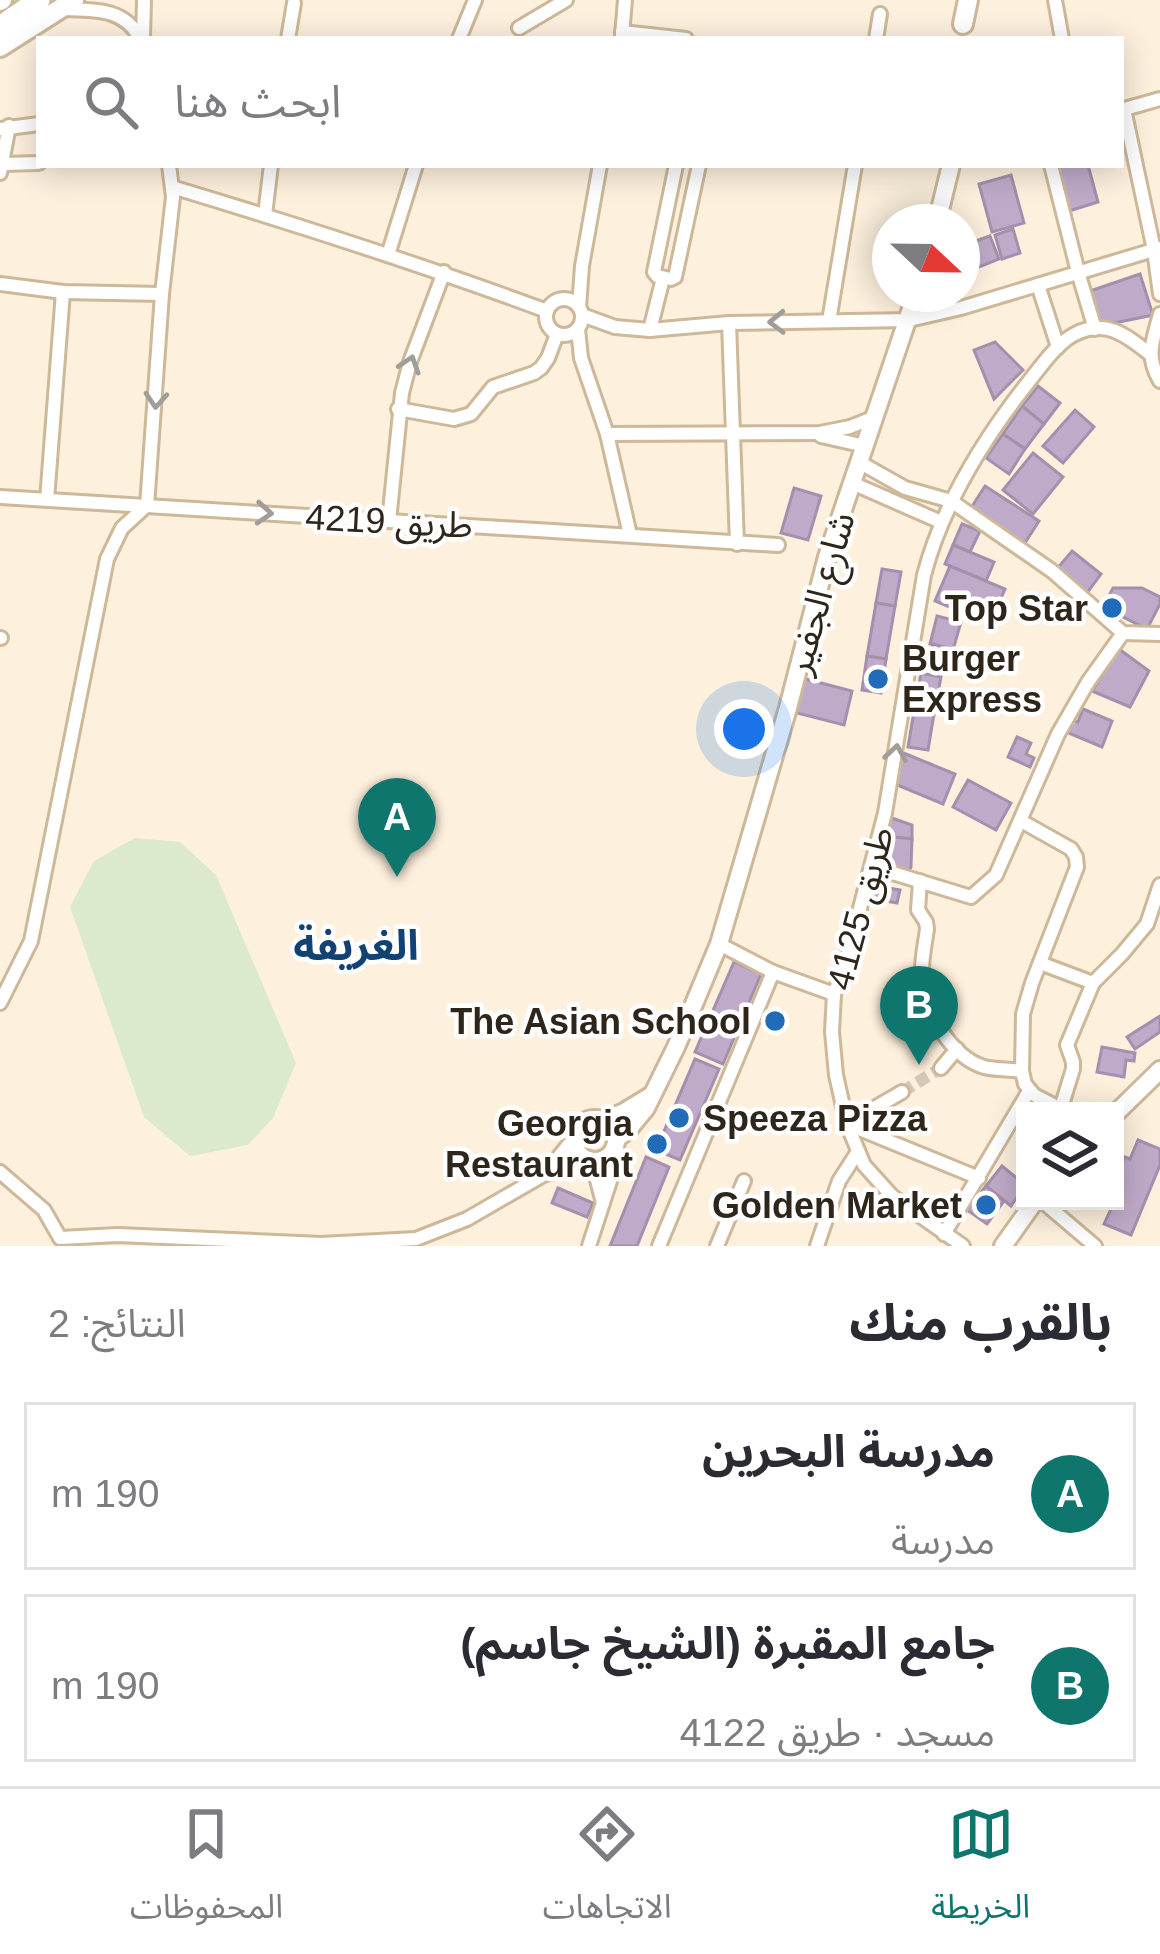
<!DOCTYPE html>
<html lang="ar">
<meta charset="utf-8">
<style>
body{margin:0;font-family:Arial,"Noto Sans Arabic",sans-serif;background:#f7f7f7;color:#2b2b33;direction:rtl}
.controls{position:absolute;right:36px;bottom:36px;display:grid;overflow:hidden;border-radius:0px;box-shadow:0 6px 30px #0003}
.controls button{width:108px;height:108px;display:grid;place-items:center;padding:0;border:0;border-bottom:3px solid #e1e1e2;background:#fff;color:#2b2b33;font:60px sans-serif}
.compass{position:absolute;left:872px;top:204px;width:108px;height:108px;border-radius:50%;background:#fff;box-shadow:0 6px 30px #0003;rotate:112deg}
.you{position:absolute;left:744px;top:729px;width:42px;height:42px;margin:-30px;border:9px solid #fff;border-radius:50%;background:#1a73e8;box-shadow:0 0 0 18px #1a73e833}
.badge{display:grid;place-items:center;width:78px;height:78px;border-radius:50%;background:#0f766e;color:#fff;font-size:39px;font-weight:700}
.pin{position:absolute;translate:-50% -99px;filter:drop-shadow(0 3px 6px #0008)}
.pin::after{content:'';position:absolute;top:63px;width:42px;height:36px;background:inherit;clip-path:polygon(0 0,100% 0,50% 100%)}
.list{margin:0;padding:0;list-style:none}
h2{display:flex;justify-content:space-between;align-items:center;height:156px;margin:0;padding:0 48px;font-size:51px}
h2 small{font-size:39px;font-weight:400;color:#7c7c81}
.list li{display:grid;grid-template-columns:78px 1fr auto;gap:36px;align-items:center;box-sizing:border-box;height:168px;margin:0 24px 24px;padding:0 24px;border:3px solid #e1e1e2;border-radius:0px}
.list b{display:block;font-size:45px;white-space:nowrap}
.list p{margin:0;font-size:39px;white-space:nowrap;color:#7c7c81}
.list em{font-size:39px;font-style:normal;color:#7c7c81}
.icon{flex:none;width:66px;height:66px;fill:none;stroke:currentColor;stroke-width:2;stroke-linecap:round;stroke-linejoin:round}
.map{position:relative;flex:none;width:1160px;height:1246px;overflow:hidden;direction:ltr}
.search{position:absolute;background:#fff;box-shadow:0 6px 30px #0003;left:36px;right:36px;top:36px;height:132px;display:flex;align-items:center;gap:30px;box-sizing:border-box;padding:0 42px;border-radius:0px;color:#7c7c81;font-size:45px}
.sheet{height:540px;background:#fff}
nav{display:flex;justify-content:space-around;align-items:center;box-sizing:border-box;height:168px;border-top:3px solid #e1e1e2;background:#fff;font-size:33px;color:#7c7c81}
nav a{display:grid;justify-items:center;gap:6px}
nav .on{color:#0f766e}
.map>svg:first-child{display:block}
.green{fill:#daeaca}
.building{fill:#bfabc9;stroke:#a490ad;stroke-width:3}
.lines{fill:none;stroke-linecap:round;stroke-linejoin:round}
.street-tunnel{stroke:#d4c8b6;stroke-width:12;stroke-dasharray:12 6;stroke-linecap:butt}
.street-casing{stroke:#cdb899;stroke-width:18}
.secondary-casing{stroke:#cdb899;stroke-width:22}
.primary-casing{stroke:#cdb899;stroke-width:24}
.highway-casing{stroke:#cdb899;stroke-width:27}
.street{stroke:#fff;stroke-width:12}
.secondary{stroke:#fff;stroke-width:16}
.primary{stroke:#fff;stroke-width:18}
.highway{stroke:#fff;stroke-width:21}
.oneway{stroke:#a19d98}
.poi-dot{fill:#206bba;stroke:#fff;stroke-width:4.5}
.labels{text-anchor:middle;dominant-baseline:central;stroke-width:9;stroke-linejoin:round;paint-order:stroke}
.street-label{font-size:36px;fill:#2e261a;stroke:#fff}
.poi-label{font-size:36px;font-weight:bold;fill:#2e261a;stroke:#fff;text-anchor:end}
.quarter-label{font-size:42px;font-weight:bold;fill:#124174;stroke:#fff}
</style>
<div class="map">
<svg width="1160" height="1246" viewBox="0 0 1160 1246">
<rect width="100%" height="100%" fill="#fdf0dd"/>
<path class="green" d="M135,838L180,842L216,875L296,1063L273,1118L248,1145L190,1156L144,1117L70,907L94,861Z"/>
<g class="building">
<path d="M1056,165H1088L1098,202L1069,211Z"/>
<path d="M1011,175L1024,223L992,232L979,184Z"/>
<path d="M1013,229L1020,253L1002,259L995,235Z"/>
<path d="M990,236L999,259L979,267L970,243Z"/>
<path d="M1140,274L1153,315L1100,326L1090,291Z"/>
<path d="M995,342L1023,370L994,399L974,350Z"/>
<path d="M1038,386L1060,403L1044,424L1022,406Z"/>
<path d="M1022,406L1044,424L1025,449L1003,434Z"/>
<path d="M1075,410L1094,427L1063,463L1043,446Z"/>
<path d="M1003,434L1025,449L1009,474L986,458Z"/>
<path d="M1033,453L1063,477L1033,514L1003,490Z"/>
<path d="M985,486L1039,521L1025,543L971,508Z"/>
<path d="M794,488L821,496L808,540L781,533Z"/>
<path d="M962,524L980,531L970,552L953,545Z"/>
<path d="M953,545L994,562L986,581L945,564Z"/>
<path d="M1072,551L1101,574L1087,593L1056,570Z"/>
<path d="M950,566L1005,589L990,624L935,601Z"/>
<path d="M882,569L901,572L895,606L876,603Z"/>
<path d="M1113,588H1142L1160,597V604L1147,629L1103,607Z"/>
<path d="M876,603L895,606L886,659L867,656Z"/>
<path d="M937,616L961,622L953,650L930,644Z"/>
<path d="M933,644L959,651L956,660L950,659L947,671L927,665Z"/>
<path d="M1119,649L1149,671L1130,707L1092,691Z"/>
<path d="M867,656L886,659L881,693L862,690Z"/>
<path d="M921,673L941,677L934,714L914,711Z"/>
<path d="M802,678L852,691L844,725L793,712Z"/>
<path d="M1083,709L1112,721L1102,747L1066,732L1071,720L1078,722Z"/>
<path d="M914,711L934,714L928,750L908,747Z"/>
<path d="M1017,737L1031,743L1026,754L1034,758L1030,767L1008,757Z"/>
<path d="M901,752L955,774L943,804L895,784Z"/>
<path d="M968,780L1011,803L996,830L953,807Z"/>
<path d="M889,817L912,825V839L884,836Z"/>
<path d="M884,836L912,839L911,867L908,874L889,866L883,857Z"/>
<path d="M871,885L900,890L897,903L869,898Z"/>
<path d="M734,962L761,974L723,1064L695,1052Z"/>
<path d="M1160,1016V1032L1135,1049L1127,1037Z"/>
<path d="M1102,1047L1135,1053L1134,1061L1126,1060L1124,1077L1097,1072Z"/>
<path d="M695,1059L719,1069L680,1160L656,1150Z"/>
<path d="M1138,1140L1160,1149V1165L1131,1235L1104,1224L1111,1209L1104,1206L1107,1201H1115V1181L1125,1157L1130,1159Z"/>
<path d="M646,1157L669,1167L637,1246H610Z"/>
<path d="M1002,1166L1025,1185L1011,1206L986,1186Z"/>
<path d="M986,1186L1004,1201L987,1224L967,1210Z"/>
<path d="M558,1188L593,1203L587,1217L552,1203Z"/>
</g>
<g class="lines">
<path class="street-tunnel" d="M902,1092L941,1068"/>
<defs>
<g id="street">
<path d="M1055,0L1062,39"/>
<path d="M61,9C92,10 125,7 140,39"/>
<path d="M519,28L566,0"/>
<path d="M622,32L686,39"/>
<path d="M622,35L625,0"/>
<path d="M143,38L144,0"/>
<path d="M288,39L294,3"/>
<path d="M459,39L475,0"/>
<path d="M876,39L880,14"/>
<path d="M1124,109L1154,250L1160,294"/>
<path d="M1121,110L1160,99"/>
<path d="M0,129L39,124"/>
<path d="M3,164L39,163"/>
<path d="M676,165L654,272L657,276L671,279L675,277L699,165"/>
<path d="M1051,165L1078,272L1095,329"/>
<path d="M0,173L9,126"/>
<path d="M172,187C298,225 423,265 547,311"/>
<path d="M265,215L271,165"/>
<path d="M388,255L416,165"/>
<path d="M0,284L63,292L162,294"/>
<path d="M1038,285L1058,347"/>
<circle cx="564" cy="317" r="18"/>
<path d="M579,307L582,266L600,165"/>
<path d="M1160,314C1153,341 1145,355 1160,381"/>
<path d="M582,315L615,327L650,330L729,323L909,320L961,308L1160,248"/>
<path d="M829,321L855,165"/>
<path d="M729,323L737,544"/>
<path d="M578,329L581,358L607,434L630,535"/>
<path d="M650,330L663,278"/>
<path d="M398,409L454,419L471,414L493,387L534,373L541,368L548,358L557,334"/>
<path d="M607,434L820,433L850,427L875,417"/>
<path d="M821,436L865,446"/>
<path d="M859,462L905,488L951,501L1052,571L1123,633L1160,634"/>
<path d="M852,483L941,522"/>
<path d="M0,497L778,545"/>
<path d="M47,500L63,292"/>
<path d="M147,506L162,294L173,197L169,165"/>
<path d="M389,521L402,393L410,362L444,272"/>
<path d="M0,638H1"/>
<path d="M1021,821L1071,849L1076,857L1077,867L1032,983L1023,1014L1022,1071L1025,1084L1034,1095L1065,1111"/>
<path d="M873,867L971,897L996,875L1058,734L1088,682L1123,633"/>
<path d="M920,881L918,910L926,922L927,929C925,944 921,961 922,977C923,1009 951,1057 984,1067C996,1070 1010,1069 1022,1071"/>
<path d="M719,944L773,972L834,994"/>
<path d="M1040,963L1093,983"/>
<path d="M0,1003L31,941L107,559L122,528L146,506"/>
<path d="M941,1068L957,1049"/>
<path d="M1061,1108L1073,1069V1062L1067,1045L1093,983L1122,954L1147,924L1160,885"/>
<path d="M847,1124L979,1178"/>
<path d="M847,1124L902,1092"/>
<path d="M592,1161L603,1203"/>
<path d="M0,1172L44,1210L60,1238L118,1235L321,1244L416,1239L467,1219L545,1174L574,1138"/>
<path d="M546,1174L566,1169L586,1159"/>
<path d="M1042,1201L1095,1246"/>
<path d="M944,1234L1029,1091"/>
<path d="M589,1246L611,1178L613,1151"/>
<path d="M659,1246L773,972"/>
<path d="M717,1246L744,1181"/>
<path d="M817,1246L839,1181L857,1153"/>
<path d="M963,1246L892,1196L864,1165L847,1124L836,1075L832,1032L834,994L844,969L885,813L924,575C943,503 984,438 1030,380C1042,365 1057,343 1075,334C1106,318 1127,336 1150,354"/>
</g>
<g id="secondary">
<path d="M937,222L951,165"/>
<path d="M1115,1114L1160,1070"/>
<circle cx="595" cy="1140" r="21"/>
<path d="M603,1121L624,1112L652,1095"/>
<path d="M616,1139L628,1130L646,1108L676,1047L719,944L788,708L827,557L916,294"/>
<path d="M1003,1246L1035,1201"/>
</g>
<g id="primary">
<path d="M0,1L2,0"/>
<path d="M963,24L968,0"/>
<path d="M0,47L74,0"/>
</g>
<path id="highway" d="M0,27L39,0"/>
</defs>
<use href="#street" class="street-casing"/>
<use href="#secondary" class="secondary-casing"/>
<use href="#primary" class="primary-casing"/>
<use href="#highway" class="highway-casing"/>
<use href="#street" class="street"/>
<use href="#secondary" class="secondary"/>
<use href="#primary" class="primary"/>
<use href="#highway" class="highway"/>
</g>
<defs><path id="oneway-chevron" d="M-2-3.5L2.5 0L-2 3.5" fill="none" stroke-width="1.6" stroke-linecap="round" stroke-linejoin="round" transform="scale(3)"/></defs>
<g class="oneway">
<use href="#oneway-chevron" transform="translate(777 322) rotate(179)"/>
<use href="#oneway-chevron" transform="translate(410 364) rotate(-72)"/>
<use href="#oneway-chevron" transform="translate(156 400) rotate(94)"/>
<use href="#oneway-chevron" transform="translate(264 513) rotate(4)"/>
<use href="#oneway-chevron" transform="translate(896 753) rotate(-81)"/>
</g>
<g class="poi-dot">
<circle cx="1112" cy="608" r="12"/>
<circle cx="878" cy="679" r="12"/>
<circle cx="775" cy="1021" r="12"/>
<circle cx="679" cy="1118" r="12"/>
<circle cx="657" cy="1144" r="12"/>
<circle cx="986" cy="1205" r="12"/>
</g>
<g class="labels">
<g class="street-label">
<text transform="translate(389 521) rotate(3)">طريق 4219</text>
<text transform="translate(820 593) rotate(-74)">شارع الجفير</text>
<text transform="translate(860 908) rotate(-75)">طريق 4125</text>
</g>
<g class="poi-label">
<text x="1088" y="608">Top Star</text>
<text x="902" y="658" text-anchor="start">Burger<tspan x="902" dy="41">Express</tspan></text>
<text x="751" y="1021">The Asian School</text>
<text x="703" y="1118" text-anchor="start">Speeza Pizza</text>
<text x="633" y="1123">Georgia<tspan x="633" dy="41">Restaurant</tspan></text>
<text x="962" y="1205">Golden Market</text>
</g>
<g class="quarter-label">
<text x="356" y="945">الغريفة</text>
</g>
</g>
</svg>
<div class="controls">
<button><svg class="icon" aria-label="layers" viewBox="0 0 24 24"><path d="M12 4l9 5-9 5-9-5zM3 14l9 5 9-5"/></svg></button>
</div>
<svg class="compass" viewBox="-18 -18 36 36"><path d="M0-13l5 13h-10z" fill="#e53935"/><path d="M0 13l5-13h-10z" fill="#7c7c81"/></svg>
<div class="you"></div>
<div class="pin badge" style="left:397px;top:877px">A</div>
<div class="pin badge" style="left:919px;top:1065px">B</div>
<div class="search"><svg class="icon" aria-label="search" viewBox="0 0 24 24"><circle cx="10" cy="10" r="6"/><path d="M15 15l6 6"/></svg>ابحث هنا</div>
</div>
<section class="sheet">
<h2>بالقرب منك<small>النتائج: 2</small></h2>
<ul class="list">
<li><span class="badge">A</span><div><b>مدرسة البحرين</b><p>مدرسة</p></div><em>190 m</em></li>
<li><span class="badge">B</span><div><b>جامع المقبرة (الشيخ جاسم)</b><p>مسجد · طريق 4122</p></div><em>190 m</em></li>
</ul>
</section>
<nav>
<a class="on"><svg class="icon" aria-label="map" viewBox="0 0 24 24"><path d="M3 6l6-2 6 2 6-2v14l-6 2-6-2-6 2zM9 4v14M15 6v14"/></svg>الخريطة</a>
<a><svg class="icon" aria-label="directions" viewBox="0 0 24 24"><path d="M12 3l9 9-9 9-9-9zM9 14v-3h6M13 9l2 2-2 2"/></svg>الاتجاهات</a>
<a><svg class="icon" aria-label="saved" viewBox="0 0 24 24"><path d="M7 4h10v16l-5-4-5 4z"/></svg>المحفوظات</a>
</nav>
